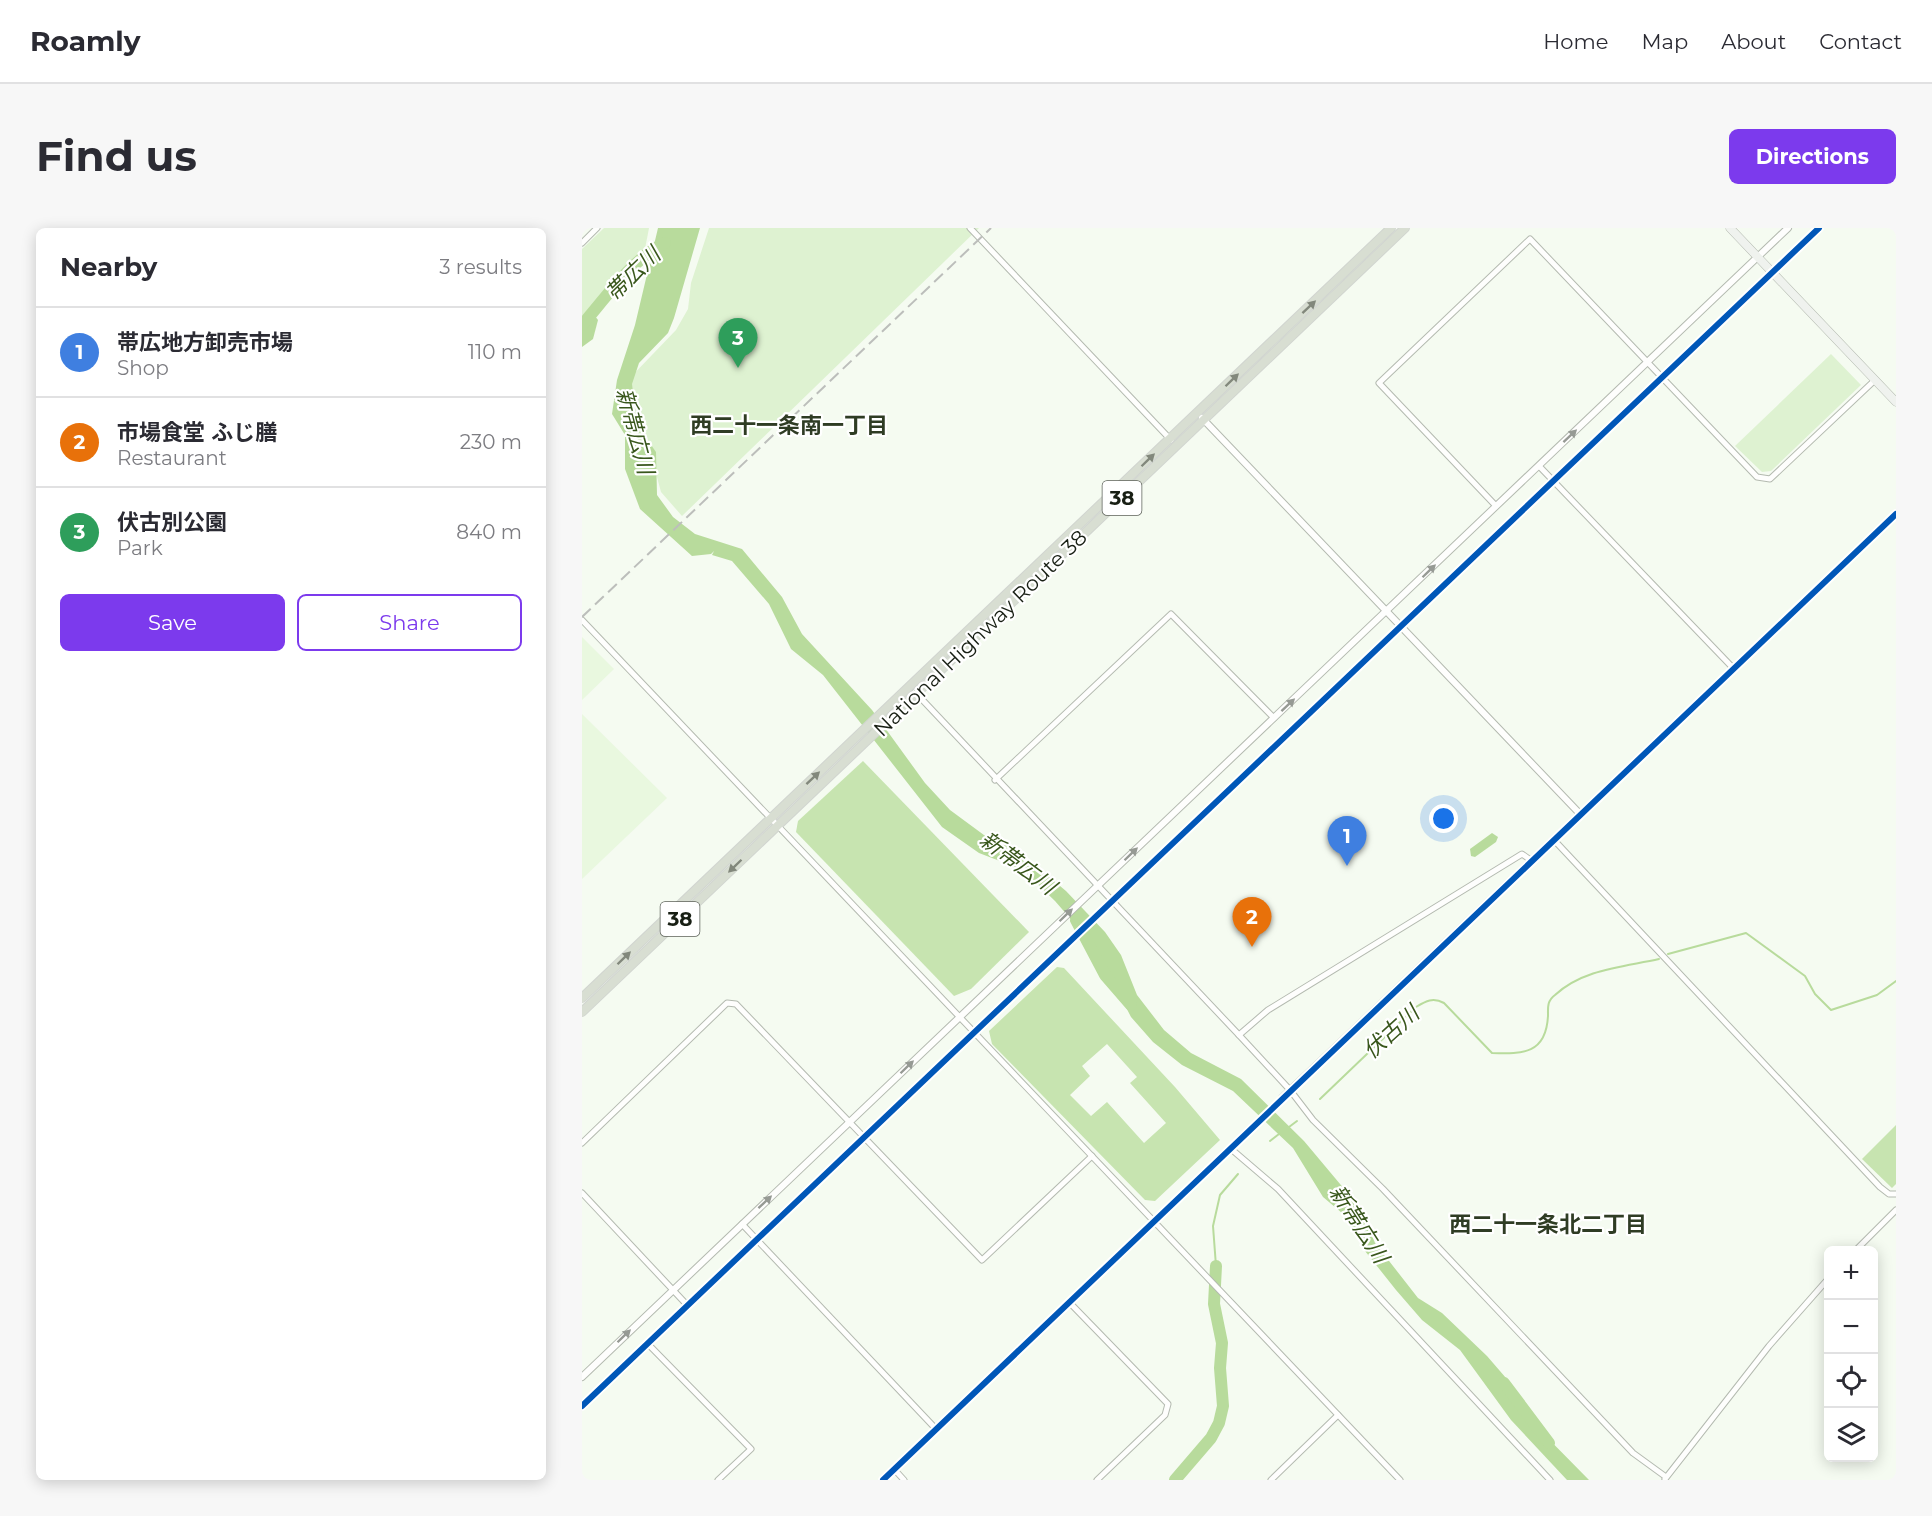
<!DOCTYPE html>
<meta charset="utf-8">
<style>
body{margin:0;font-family:Montserrat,"Noto Sans JP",sans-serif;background:#f7f7f7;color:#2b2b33}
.controls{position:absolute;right:18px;bottom:18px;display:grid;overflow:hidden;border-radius:9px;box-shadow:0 3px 15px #0003}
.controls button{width:54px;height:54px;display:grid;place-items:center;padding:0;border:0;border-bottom:2px solid #e1e1e2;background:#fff;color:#2b2b33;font:30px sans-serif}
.you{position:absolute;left:862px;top:591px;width:21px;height:21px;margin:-15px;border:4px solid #fff;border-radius:50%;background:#1a73e8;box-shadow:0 0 0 9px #1a73e833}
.badge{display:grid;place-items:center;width:39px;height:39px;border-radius:50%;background:#7c3aed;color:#fff;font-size:20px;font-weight:700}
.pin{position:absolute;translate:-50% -50px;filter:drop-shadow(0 2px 3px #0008)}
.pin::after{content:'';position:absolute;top:32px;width:21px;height:18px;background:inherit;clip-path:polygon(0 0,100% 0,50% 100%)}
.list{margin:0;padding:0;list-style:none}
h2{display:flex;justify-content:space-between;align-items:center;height:78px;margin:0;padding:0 24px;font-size:26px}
h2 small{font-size:20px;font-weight:400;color:#7c7c81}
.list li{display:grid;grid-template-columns:39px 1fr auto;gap:18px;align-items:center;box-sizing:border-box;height:90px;padding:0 24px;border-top:2px solid #e1e1e2}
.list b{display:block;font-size:22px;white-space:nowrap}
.list p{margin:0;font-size:20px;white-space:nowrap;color:#7c7c81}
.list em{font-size:20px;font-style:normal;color:#7c7c81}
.actions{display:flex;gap:12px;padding:18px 24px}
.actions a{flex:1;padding:14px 0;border:2px solid #7c3aed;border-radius:9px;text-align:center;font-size:21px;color:#7c3aed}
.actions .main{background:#7c3aed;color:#fff}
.icon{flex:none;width:33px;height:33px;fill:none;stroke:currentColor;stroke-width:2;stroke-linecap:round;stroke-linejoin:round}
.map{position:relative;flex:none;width:1314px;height:1252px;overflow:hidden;border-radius:9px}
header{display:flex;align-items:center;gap:36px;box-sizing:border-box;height:84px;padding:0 30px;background:#fff;border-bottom:2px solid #e1e1e2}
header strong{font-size:28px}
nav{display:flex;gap:33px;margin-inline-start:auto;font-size:21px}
.intro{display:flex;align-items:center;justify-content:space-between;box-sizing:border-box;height:144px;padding:0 36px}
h1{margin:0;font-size:42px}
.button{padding:15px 27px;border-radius:9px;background:#7c3aed;color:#fff;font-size:21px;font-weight:700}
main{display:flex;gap:36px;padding:0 36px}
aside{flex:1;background:#fff;border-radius:9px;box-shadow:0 3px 15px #0003}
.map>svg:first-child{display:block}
.built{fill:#e9f8df}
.green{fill:#def2d1}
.forest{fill:#c7e4b0;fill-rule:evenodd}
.water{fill:#b8db9c}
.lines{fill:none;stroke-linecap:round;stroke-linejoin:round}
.stream{stroke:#b8db9c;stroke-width:2}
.river{stroke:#b8db9c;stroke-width:12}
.minor-casing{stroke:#b4bab0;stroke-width:7}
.tertiary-casing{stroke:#b4bab0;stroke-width:8}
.secondary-casing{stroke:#b4bab0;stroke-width:9}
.trunk-casing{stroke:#d1d5d0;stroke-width:10}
.minor{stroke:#fefefd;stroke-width:5}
.tertiary{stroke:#fefefd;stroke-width:6}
.secondary{stroke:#eff2ee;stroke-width:8}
.trunk{stroke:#d8ded2;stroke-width:8}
.rail{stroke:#bcbebb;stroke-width:2;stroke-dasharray:12 6;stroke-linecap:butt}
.cycleway-casing{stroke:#fff;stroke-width:10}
.cycleway{stroke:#0057b8;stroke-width:6}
.oneway{fill:#82887c}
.oneway2{fill:#969a94}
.labels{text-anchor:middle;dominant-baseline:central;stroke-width:4.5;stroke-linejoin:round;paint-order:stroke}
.shield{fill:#fff;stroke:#5d625a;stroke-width:1.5}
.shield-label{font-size:20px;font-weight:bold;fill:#181f14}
.street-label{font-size:21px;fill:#181f14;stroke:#fff}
.water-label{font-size:22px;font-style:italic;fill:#39571c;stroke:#fff}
.neighbourhood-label{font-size:22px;font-weight:bold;fill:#2f3c24;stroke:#fff}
</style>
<header>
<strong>Roamly</strong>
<nav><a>Home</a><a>Map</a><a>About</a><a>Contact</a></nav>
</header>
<div class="intro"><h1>Find us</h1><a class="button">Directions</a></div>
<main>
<aside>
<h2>Nearby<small>3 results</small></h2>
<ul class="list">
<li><span class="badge" style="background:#3f7fe0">1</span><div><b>帯広地方卸売市場</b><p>Shop</p></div><em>110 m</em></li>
<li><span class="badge" style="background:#e8710a">2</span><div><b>市場食堂 ふじ膳</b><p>Restaurant</p></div><em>230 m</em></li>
<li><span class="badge" style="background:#2e9e5b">3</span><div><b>伏古別公園</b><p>Park</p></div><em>840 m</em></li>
</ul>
<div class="actions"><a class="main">Save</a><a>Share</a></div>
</aside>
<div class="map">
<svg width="1314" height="1252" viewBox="0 0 1314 1252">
<rect width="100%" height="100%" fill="#f5fbf1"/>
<g class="built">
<path d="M0,409L32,441L0,472Z"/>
<path d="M0,486L85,570L0,651Z"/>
</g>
<g class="green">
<path d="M22,0H67L63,21L0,88V21Z"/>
<path d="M127,0H397L100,288L79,264L63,204L50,179L44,154L94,102L106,81L109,55Z"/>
<path d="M1249,126L1279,157L1189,243L1180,244L1153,218Z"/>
</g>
<g class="forest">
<path d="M281,533L447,704L389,761L372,768L214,604L216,593Z"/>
<path d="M475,739L482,740L593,859L638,912L573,973L563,972L410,816L407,803ZM525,816L555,849L548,855L584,895L562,915L525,874L509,888L488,867L508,848L500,838Z"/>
<path d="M1314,897V956L1310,960L1280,931Z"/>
</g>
<g class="water">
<path d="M76,0H118L92,90L86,105L57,135L50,156L55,197L74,224L75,267L91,289L113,306L160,321L200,369L220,406L290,482L343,555L368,582L406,610L428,619L448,633L484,663L523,704L539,727L555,767L582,802L609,825L659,851L722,913L779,981L793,1015L836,1070L860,1085L905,1128L924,1150L940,1184L1007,1252H985L929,1192L878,1122L840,1092L814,1062L783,1023L766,990L741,969L711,920L651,863L600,837L571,814L549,789L513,719L473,673L441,642L397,625L360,599L241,447L209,421L187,376L150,333L130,327L132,323L129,326L110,328L58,281L43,241V207L30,186L35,152L53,97Z"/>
<path d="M9,83L16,92L11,111L0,119V92Z"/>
<path d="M910,605L916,609L914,614L893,629L889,628L888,621Z"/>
</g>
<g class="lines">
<g class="stream">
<path d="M1086,726L1164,705L1223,748L1233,766L1249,782L1295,767L1314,753"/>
<path d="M738,871L834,779C844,773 851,769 862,775L910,825C941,826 964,826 966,788C966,779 965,773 973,767C1001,741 1041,739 1077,731"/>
<path d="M707,899L715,893"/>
<path d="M688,913L697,906"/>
<path d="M634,1038L631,998L638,967L656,946"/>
</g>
<g class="river">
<path d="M0,97C22,72 52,29 83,15"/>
<path d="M494,692L523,747L549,777"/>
<path d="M922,1155L967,1215"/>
<path d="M593,1252L629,1210L637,1195L641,1178L638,1140L640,1115L632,1076L634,1038"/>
</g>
<defs>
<g id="minor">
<path d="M388,0L589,212"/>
<path d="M0,15L15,0"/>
<path d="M957,238L1152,441"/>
<path d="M914,278L797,155L948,11L1175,249L1188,251L1293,152"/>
<path d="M0,392L818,1252"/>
<path d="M333,464L657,807L708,862L731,892L801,961L1051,1225L1084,1249"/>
<path d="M413,552L589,386L692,490"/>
<path d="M972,612L1298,959L1307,966H1314"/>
<path d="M657,807L686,782L940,626L950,633"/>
<path d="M0,915L145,775L154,776L400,1032L510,928"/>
<path d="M648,920L696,961L968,1252"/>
<path d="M0,965L106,1078"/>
<path d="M160,996L354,1201"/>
<path d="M1274,1022L1314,982"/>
<path d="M487,1074L586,1176L583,1187L515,1252"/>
<path d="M66,1116L169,1221L136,1252"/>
<path d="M312,1241L322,1252"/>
<path d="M1083,1251L1187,1118L1246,1051"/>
<path d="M301,1252L700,870"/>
<path d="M689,1252L756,1187"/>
</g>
<g id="tertiary">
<path d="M620,190L999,587"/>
<path d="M700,870L1314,286"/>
<path d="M0,1149L1206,0"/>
<path d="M0,1178L1237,0"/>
</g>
<path id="secondary" d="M1148,0L1314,174"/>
<g id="trunk">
<path d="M0,770L809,0"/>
<path d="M0,784L823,0"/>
</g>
</defs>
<use href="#minor" class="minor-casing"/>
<use href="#tertiary" class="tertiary-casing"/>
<use href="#secondary" class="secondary-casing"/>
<use href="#trunk" class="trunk-casing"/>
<use href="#minor" class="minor"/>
<use href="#tertiary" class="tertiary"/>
<use href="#secondary" class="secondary"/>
<use href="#trunk" class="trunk"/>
<path class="rail" d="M0,389L409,0"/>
<defs>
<g id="cycleway">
<path d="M0,1178L1237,0"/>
<path d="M301,1252L1314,286"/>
</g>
</defs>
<use href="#cycleway" class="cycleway-casing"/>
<use href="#cycleway" class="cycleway"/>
</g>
<defs><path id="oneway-solid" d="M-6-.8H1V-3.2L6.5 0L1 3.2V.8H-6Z" transform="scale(1.5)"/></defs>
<g class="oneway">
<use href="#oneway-solid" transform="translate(727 79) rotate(-43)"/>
<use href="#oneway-solid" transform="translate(650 152) rotate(-44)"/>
<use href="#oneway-solid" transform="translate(566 232) rotate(-44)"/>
<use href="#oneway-solid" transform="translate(231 550) rotate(-43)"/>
<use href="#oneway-solid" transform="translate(153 638) rotate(136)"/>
<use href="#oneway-solid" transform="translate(42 730) rotate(-44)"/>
</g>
<g class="oneway2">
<use href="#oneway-solid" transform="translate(988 208) rotate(-43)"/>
<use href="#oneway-solid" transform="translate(847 343) rotate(-44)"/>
<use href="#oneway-solid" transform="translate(706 477) rotate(-43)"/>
<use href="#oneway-solid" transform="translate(549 626) rotate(-44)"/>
<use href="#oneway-solid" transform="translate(484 687) rotate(-44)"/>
<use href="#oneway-solid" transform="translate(325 839) rotate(-44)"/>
<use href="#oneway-solid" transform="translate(183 974) rotate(-43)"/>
<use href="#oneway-solid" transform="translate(42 1108) rotate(-44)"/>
</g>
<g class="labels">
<g class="shield">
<rect x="520.5" y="253" width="39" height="34" rx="4.5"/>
<rect x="78.5" y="674" width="39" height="34" rx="4.5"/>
</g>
<g class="shield-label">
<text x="540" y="270">38</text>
<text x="98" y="691">38</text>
</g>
<g class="street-label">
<text transform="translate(398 405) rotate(-44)">National Highway Route 38</text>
</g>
<g class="water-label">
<text transform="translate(51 46) rotate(-44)">帯広川</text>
<text transform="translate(53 203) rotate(75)">新帯広川</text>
<text transform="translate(436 635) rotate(37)">新帯広川</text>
<text transform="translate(809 804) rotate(-42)">伏古川</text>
<text transform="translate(777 996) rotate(57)">新帯広川</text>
</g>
<g class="neighbourhood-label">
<text x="207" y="197">西二十一条南一丁目</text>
<text x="966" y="996">西二十一条北二丁目</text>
</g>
</g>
</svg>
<div class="controls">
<button>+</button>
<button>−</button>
<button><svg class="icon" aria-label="locate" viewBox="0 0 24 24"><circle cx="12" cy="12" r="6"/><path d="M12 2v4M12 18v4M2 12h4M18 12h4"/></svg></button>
<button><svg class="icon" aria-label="layers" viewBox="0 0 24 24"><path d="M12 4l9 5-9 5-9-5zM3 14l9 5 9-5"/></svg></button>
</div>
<div class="you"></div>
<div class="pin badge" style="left:765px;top:638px;background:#3f7fe0">1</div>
<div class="pin badge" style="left:670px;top:719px;background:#e8710a">2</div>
<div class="pin badge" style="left:156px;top:140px;background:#2e9e5b">3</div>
</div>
</main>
